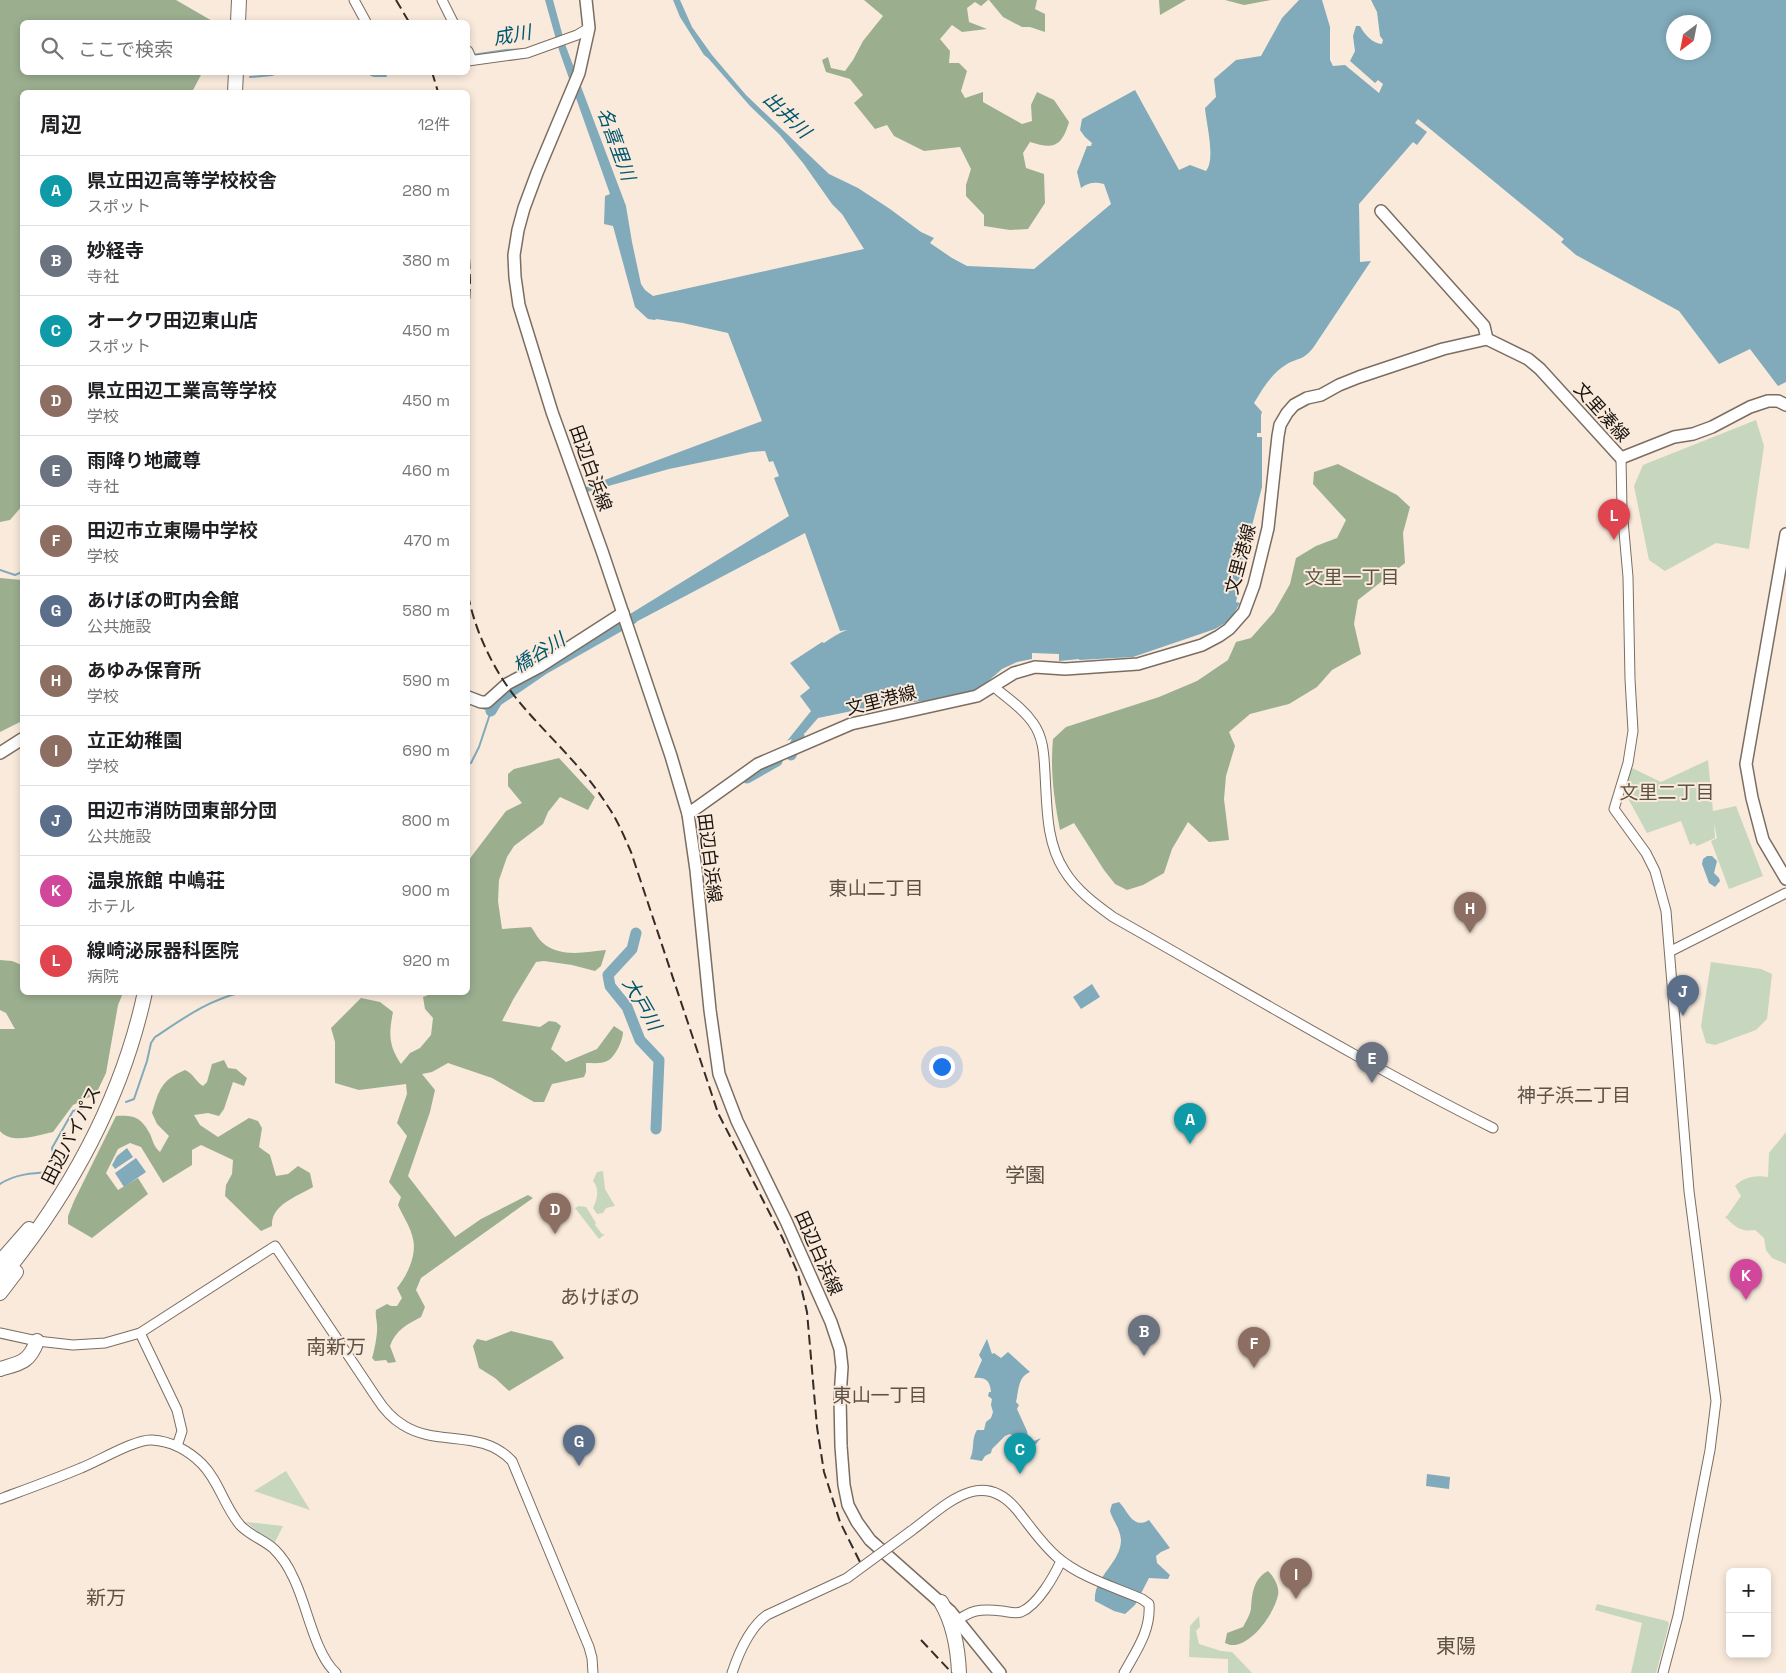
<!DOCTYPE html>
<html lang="ja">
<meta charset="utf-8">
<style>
body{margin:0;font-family:"Space Grotesk","Noto Sans JP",sans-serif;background:#f2f2f2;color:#202124}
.controls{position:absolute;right:15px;bottom:15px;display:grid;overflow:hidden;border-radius:8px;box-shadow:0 2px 8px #0003}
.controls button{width:45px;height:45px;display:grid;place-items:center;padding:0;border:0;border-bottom:1px solid #e0e0e0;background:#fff;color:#202124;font:25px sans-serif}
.compass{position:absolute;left:1666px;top:15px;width:45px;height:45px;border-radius:50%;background:#fff;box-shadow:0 2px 8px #0003;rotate:212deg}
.you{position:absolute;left:941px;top:1066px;width:18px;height:18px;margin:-12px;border:4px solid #fff;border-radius:50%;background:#1a73e8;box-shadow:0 0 0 8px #1a73e833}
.badge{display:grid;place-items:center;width:32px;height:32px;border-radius:50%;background:#111827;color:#fff;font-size:16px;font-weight:700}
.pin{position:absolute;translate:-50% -41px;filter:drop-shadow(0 1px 2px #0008)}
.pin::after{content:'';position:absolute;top:26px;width:18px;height:15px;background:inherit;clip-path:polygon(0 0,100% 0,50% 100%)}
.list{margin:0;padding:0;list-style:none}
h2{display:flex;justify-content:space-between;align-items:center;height:65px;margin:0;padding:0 20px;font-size:21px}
h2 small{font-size:16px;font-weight:400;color:#757577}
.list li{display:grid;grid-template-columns:32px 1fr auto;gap:15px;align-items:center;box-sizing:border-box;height:70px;padding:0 20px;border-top:1px solid #e0e0e0}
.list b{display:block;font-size:19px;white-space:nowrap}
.list p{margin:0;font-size:16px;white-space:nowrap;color:#757577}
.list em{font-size:16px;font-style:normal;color:#757577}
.icon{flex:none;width:28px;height:28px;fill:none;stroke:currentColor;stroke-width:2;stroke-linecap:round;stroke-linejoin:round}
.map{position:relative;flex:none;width:1786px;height:1673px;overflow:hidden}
.search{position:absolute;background:#fff;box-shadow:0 2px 8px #0003;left:20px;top:20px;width:450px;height:55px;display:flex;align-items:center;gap:12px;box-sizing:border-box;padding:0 18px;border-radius:8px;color:#757577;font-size:19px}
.panel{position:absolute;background:#fff;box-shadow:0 2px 8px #0003;left:20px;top:90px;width:450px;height:905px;border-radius:8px}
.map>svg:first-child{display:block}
.green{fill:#c7d6be}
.forest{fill:#9baf8f}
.water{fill:#81aaba;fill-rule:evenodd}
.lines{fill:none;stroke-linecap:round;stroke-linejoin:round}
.stream{stroke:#81aaba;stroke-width:2}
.river{stroke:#81aaba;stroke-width:11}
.minor-casing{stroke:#7b6e61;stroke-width:11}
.major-casing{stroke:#7b6e61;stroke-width:14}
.highway-casing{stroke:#7b6e61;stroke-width:16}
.minor{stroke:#fff;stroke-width:9}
.major{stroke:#fff;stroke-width:11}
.highway{stroke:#fff;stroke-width:14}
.rail{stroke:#332c27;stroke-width:2;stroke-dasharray:10 5;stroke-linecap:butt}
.minor-bridge-casing{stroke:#7b6e61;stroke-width:11;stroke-linecap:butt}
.minor-bridge{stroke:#fff;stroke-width:9}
.labels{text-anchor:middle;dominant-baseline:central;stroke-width:4;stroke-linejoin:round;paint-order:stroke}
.street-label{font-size:18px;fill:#1b1511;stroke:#f9eadc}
.water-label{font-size:19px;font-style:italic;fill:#00576e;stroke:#f9eadc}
.neighbourhood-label{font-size:19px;fill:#5e5246;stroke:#f9eadc}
.quarter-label{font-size:20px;fill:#5e5246;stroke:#f9eadc}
</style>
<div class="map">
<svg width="1786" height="1673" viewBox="0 0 1786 1673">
<rect width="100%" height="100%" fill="#f9eadc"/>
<g class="green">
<path d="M1756,420L1764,446L1749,549L1716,543L1665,571L1649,560L1634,486L1643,465Z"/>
<path d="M1708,760L1713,811L1736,806L1763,876L1729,889L1711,841L1717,838L1714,823L1715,838L1697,846L1694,843L1690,845L1681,821L1647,833L1624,791L1632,768L1661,782Z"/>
<path d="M1711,962L1761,969L1772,974L1767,1019L1756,1030L1715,1045L1706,1043L1701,1026Z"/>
<path d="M1786,1132V1264L1772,1258L1766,1250L1764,1238L1755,1230C1740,1232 1736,1227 1725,1217L1727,1216L1741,1196L1735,1186C1744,1177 1756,1175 1768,1177L1769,1153Z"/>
<path d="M603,1171L605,1189L615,1206L606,1208L603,1213L597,1214L593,1208C597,1201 600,1188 593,1181L597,1172Z"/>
<path d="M579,1206L586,1207L596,1223L595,1225L602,1234H605L599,1239L575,1208Z"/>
<path d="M286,1471L310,1510L254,1491Z"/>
<path d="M246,1522L283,1526L275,1542L273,1544Z"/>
<path d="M1597,1604L1667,1621L1669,1624L1656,1673H1631L1642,1623L1595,1610Z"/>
<path d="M1199,1616L1200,1627L1196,1631L1199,1644L1221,1651L1232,1652L1252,1673H1228V1659L1189,1657L1190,1626Z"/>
</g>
<g class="forest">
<path d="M0,0H176L214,22H22V72L202,73L192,92H22V506L10,520L0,522Z"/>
<path d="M864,0H988L981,6L975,2L967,8L969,22L987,29L962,32L952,25L940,39L950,51L949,63H959L967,71L961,91L965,98L983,92V102L1022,124L1032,121L1031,105L1037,92L1054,100L1069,122C1062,146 1054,150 1030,142L1023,153L1026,168L1044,174L1045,203L1028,229L1010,230L984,226V215L966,196V185L971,169L960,147L924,151L894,136L887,125L875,129L854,103L863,95L850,79L826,72L822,60L828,57L831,68L845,71L853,60L863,41L883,16Z"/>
<path d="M989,0H1037L1035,9L1045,14V32L1030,27H1022L1003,17Z"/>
<path d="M1159,0H1186L1160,15Z"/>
<path d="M1225,0H1271L1244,5Z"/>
<path d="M1338,464L1397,495L1410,507L1403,533L1405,563L1358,600L1354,624L1361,654L1332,670L1317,687L1289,704L1250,714L1229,732L1235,746L1226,776L1224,799L1229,840L1209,842L1188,822L1172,849L1164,873L1143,885L1127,890L1115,884L1104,870L1074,823L1060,830C1054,799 1050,771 1053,739L1066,727L1159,697L1197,681L1228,660L1236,642L1251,638L1274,612L1290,584L1296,558L1316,546L1337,538L1346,520L1313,484L1314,472Z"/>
<path d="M0,578L22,580V721L0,732Z"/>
<path d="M559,758L595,797L588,810L560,797L548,812L543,824L514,846L507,857L499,880L498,901L502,929L531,927C535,932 538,939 543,943C560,958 586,952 606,950L601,966L595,971L572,965L544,961L536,962L514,998L502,1021L540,1027L549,1021L556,1022L561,1026L551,1049L566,1062L597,1049L614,1026L623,1032C623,1040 615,1058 607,1061C602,1064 593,1063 586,1063V1072L584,1077L552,1084L544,1102H534L492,1078L448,1063L432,1072L422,1074L435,1090L430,1112L408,1176L455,1237L481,1219L528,1195L533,1198L421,1278L416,1290L425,1307L421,1317C407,1324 395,1331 390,1346L396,1362L388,1363L386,1360L375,1361L372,1358C374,1353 378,1332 377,1326C377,1320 375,1316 376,1310L387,1304L391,1306H397L402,1298L397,1288C407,1276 417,1255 413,1239C411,1228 403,1216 398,1205L401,1197L389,1182L407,1136L397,1123L407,1094L406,1084L359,1090L335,1083V1042L331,1028L361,998L380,1002L393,1012C389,1033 388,1045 401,1064L410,1053L420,1048L431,1035L433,1018L425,1009L423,997L428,995L468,992V861L506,811L522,803L508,786V774L514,769Z"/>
<path d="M0,960L12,961L22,965V992L123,993L118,1005L106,1073L96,1094L73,1105L53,1132C38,1135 12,1145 0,1131V1029H15L6,1013L0,1010Z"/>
<path d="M224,1060L228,1068L236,1069L247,1078L244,1086L233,1082L224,1109L219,1116L208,1113L194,1115L200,1125L218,1137L249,1118L258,1121L262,1128L259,1147L270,1155L276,1176L288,1174L298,1166L310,1173L313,1187C297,1197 271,1204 272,1226L261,1231L225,1196L226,1185L232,1174L233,1160L201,1145L192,1150V1165L163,1183L141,1147L130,1143L118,1149L106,1173L118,1190L138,1178L148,1194L92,1238L68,1224V1216L74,1201L116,1116C134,1115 141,1117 150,1134C153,1141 154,1147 160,1152L169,1136L157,1124L152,1113C159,1090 161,1080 185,1070C193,1073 196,1082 203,1086L207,1082L212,1064Z"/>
<path d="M511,1331L552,1341L564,1358L509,1391L495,1378L479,1368L473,1346L477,1339L486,1341Z"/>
<path d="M1268,1571C1273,1575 1280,1587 1278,1595C1274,1614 1251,1647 1230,1645L1225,1643L1227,1633L1243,1627C1246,1621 1250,1615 1251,1609C1252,1594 1253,1579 1268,1571Z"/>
</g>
<g class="water">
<path d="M545,0H553L565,44L626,206L632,242L641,284L645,290L653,296L864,249L842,214L832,204L803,163L780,135L750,106L708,58L704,55L680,17L673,0H680L692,27L712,55L746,95L829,174L858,188L890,209L921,232L934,238L930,243L952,258L967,266L1034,269L1111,204L1104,184C1095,182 1089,182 1081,188L1077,172L1087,146H1091L1092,143L1085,137L1080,130L1082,119L1135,90L1179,170L1190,165L1206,171C1216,159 1206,123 1205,108L1216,97L1214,79L1236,60L1261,56L1282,18L1299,0H1322L1330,27V60L1333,66L1345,65L1379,93L1383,84L1378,80L1375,83L1350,61L1355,51L1353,36L1356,26H1360C1364,34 1373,44 1382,44L1383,40L1380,36L1377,12L1371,0H1786V382L1778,386L1750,349L1719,364L1679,311L1576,255L1561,242L1564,239L1418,119L1415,123L1427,132L1417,145L1413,142L1359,204L1360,262L1371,261L1313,348C1302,361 1300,357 1287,364C1272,373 1263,388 1254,403L1262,412L1261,415V433H1257V437H1262V487L1245,553L1247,554L1236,602L1240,603L1230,620L1215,629L1133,657L1079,660V659L1059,661V654L1032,653V659L1017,662L1002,669L979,689L970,692L924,701L881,705L818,718L805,733L787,741L811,711L800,696L810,688L790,663L822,642L824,643C831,638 839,633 847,630L840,631L805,533L634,623L630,614L789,516L774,478L779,476L773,461L769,462L765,451L751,452L669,469L587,492L586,487L762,421L728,333L683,323L656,319L655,320L648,319L635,307L613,226L604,224L605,196L610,194L559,50ZM1674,22H1704V52H1674Z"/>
<path d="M1707,856H1712L1717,861L1714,873L1719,878L1720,881L1715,887L1709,883L1702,864L1703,859Z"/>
<path d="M1092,984L1100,997L1081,1009L1073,997Z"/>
<path d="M127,1148L133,1157L115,1169L112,1165L117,1156Z"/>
<path d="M136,1158L146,1172L124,1187L115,1173Z"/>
<path d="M987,1339L992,1354L994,1353L1001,1358L1008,1352L1030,1372C1018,1377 1019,1389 1016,1402L1019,1405L1017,1409L1027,1431L1028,1437L1034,1441L1041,1438L1036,1444H1027L1010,1434L1005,1436L992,1449L991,1453L985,1456L982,1461L970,1459C975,1449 971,1439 977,1430H984L986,1422L991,1418L993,1412L991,1405L992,1399L988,1396L989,1392H991C990,1380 985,1377 974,1378L982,1360L979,1355Z"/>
<path d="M1427,1474L1450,1477L1449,1489L1426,1486Z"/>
<path d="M1119,1502C1128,1511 1133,1530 1149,1520L1170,1548L1161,1552L1156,1556L1157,1563L1170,1575L1168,1579L1149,1578L1135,1605L1125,1614L1114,1611L1095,1601C1093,1577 1121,1563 1121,1540C1120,1528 1113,1521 1110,1511L1112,1504Z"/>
</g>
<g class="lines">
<g class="stream">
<path d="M472,55L506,50L527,49"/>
<path d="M365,72L374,76H386"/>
<path d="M250,77L272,75L278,72"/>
<path d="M0,570L15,575L22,572"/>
<path d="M471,763L479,747L491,711L474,705"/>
<path d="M126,1102L134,1099L147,1061L151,1043L155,1037C184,1018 208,1000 243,992"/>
<path d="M0,1184C15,1174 33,1173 51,1172L55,1169V1163L52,1148L73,1111L84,1108"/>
</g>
<g class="river">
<path d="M491,711L497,701L544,669L632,619"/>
<path d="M791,755L799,736"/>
<path d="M747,778L777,761"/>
<path d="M636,933L632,949L608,975L610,986L627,1007L640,1040L659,1060L656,1129"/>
</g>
<defs>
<g id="minor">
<path d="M354,0L366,22"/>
<path d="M442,0L453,22"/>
<path d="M468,51L472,60"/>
<path d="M468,61L527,53L577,35L589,28"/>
<path d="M1621,458L1622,509L1628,577L1630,679L1633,731L1628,763L1614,809L1646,853L1655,871L1666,911L1689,1191L1716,1401L1710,1450L1678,1616L1663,1673"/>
<path d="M994,687C1007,698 1023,708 1033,723C1044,738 1044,757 1045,774C1047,806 1046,842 1064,870C1076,890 1095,904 1113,917C1239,988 1363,1063 1493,1128"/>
<path d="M1671,951L1786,893"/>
<path d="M0,1333L37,1341L73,1345L105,1343L140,1333L275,1246L376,1397C383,1408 391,1418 403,1425C437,1447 481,1428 512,1461L589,1647L592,1658L593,1673"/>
<path d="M140,1333L177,1410L182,1431L177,1446"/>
<path d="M0,1499C27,1489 55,1479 81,1468C99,1461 135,1439 152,1440C171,1441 189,1451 202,1464C219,1481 224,1506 240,1525C249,1535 264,1540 274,1549C281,1556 289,1568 293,1577C307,1604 314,1653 336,1673"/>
<path d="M911,1531C945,1506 981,1466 1017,1510C1030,1526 1041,1543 1057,1557C1080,1577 1114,1587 1142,1599L1149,1604C1151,1631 1136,1651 1124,1673"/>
<path d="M952,1624C971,1610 979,1608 1002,1611C1009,1612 1015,1614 1021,1612C1038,1605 1054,1576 1061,1561"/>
<path d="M732,1673C739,1652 749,1628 767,1615L847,1578"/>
</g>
<g id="major">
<path d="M586,0L589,28L579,73L537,173L524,208L518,230L514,255L515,277L519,305L552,412L602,551L671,756L688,814L696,870L710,1010L719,1074L737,1121L786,1221L831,1322L840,1349L842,1367L840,1397L841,1446L844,1485L848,1505L857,1522L870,1540L950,1611L1000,1673"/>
<path d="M1381,211L1484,326L1487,339"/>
<path d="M1487,339L1528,359L1540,369L1621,458L1674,437L1693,434L1712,427L1750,407L1768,401H1778L1786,405"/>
<path d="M1786,534L1746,764L1752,798L1763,840L1786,879"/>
<path d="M468,697L481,702H487L507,684L539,667L623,613"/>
<path d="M0,753L22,739"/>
<path d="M688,814L758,764L851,724L977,696L1014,673L1035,667L1065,669L1138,664L1202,645L1219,636L1229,629L1244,612L1254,585L1268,528L1278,436L1280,425L1287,413L1294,405L1307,398L1321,395L1339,385L1359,377L1443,349L1487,339"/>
</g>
<g id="highway">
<path d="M238,22L239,0"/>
<path d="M235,92L236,72"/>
<path d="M0,1262L29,1229"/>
<path d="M0,1279C69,1195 122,1099 145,992"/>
<path d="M0,1293L16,1272"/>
<path d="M0,1369C20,1363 29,1363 37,1341"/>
<path d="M941,1602C954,1624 958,1648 959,1673"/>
</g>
</defs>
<use href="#minor" class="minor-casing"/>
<use href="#major" class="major-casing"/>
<use href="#highway" class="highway-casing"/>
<use href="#minor" class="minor"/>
<use href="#major" class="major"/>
<use href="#highway" class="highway"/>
<g class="rail">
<path d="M396,0L409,22"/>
<path d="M432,72L438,92"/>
<path d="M468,229L470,281L468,330"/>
<path d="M468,595C475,631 493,669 516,698C545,734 582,765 607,805C617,819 624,836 631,852L718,1113L783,1239L798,1274L807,1312L817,1427L824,1472L840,1522L861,1564"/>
<path d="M921,1640L952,1673"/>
</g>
<defs>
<path id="minor-bridge" d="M847,1578L911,1531"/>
</defs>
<use href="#minor-bridge" class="minor-bridge-casing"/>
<use href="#minor-bridge" class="minor-bridge"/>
</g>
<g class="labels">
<g class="street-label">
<text transform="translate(1602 412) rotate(48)">文里湊線</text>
<text transform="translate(591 468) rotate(70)">田辺白浜線</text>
<text transform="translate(1240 559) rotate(-75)">文里港線</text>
<text transform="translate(881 700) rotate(-14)">文里港線</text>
<text transform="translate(710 858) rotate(83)">田辺白浜線</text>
<text transform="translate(71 1135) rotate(-63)">田辺バイパス</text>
<text transform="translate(819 1253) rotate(66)">田辺白浜線</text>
</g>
<g class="water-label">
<text transform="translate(512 35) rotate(-10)">成川</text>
<text transform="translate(787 115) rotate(44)">出井川</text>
<text transform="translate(616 144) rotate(70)">名喜里川</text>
<text transform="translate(539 653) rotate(-32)">橋谷川</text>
<text transform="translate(642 1004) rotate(60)">大戸川</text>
</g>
<g class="neighbourhood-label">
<text x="1352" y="577">文里一丁目</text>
<text x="1667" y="792">文里二丁目</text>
<text x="876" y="888">東山二丁目</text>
<text x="1574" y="1095">神子浜二丁目</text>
<text x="880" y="1395">東山一丁目</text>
</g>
<g class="quarter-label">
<text x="1025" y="1175">学園</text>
<text x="600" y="1297">あけぼの</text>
<text x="336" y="1347">南新万</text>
<text x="106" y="1598">新万</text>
<text x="1456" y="1646">東陽</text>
</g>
</g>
</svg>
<div class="controls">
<button>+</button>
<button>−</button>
</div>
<svg class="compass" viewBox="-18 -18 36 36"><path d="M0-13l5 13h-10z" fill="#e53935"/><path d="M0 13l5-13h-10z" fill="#757577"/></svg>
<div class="you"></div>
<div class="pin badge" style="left:1190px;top:1144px;background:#0f9aa8">A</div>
<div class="pin badge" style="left:1144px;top:1356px;background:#6b7280">B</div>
<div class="pin badge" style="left:1020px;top:1474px;background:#0f9aa8">C</div>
<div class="pin badge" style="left:555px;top:1234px;background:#8d6e63">D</div>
<div class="pin badge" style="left:1372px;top:1083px;background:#6b7280">E</div>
<div class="pin badge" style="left:1254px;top:1368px;background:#8d6e63">F</div>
<div class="pin badge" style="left:579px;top:1466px;background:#5c6f8a">G</div>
<div class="pin badge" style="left:1470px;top:933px;background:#8d6e63">H</div>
<div class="pin badge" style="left:1296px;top:1599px;background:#8d6e63">I</div>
<div class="pin badge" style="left:1683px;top:1016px;background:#5c6f8a">J</div>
<div class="pin badge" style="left:1746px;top:1300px;background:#d1479c">K</div>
<div class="pin badge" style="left:1614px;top:540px;background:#e0444e">L</div>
<div class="search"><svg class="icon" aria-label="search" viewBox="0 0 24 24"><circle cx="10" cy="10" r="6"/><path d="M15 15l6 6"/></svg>ここで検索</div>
<section class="panel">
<h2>周辺<small>12件</small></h2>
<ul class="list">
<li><span class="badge" style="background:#0f9aa8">A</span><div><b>県立田辺高等学校校舎</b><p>スポット</p></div><em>280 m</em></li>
<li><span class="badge" style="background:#6b7280">B</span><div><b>妙経寺</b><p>寺社</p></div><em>380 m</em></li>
<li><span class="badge" style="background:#0f9aa8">C</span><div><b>オークワ田辺東山店</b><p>スポット</p></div><em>450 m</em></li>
<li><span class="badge" style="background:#8d6e63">D</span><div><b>県立田辺工業高等学校</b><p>学校</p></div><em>450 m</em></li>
<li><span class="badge" style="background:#6b7280">E</span><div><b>雨降り地蔵尊</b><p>寺社</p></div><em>460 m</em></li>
<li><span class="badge" style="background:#8d6e63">F</span><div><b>田辺市立東陽中学校</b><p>学校</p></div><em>470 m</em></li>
<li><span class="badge" style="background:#5c6f8a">G</span><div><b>あけぼの町内会館</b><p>公共施設</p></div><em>580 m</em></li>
<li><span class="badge" style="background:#8d6e63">H</span><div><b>あゆみ保育所</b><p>学校</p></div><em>590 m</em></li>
<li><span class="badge" style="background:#8d6e63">I</span><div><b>立正幼稚園</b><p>学校</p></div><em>690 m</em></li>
<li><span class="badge" style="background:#5c6f8a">J</span><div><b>田辺市消防団東部分団</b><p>公共施設</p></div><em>800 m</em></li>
<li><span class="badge" style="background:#d1479c">K</span><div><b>温泉旅館 中嶋荘</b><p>ホテル</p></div><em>900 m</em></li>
<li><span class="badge" style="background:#e0444e">L</span><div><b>線崎泌尿器科医院</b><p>病院</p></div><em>920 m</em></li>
</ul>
</section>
</div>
